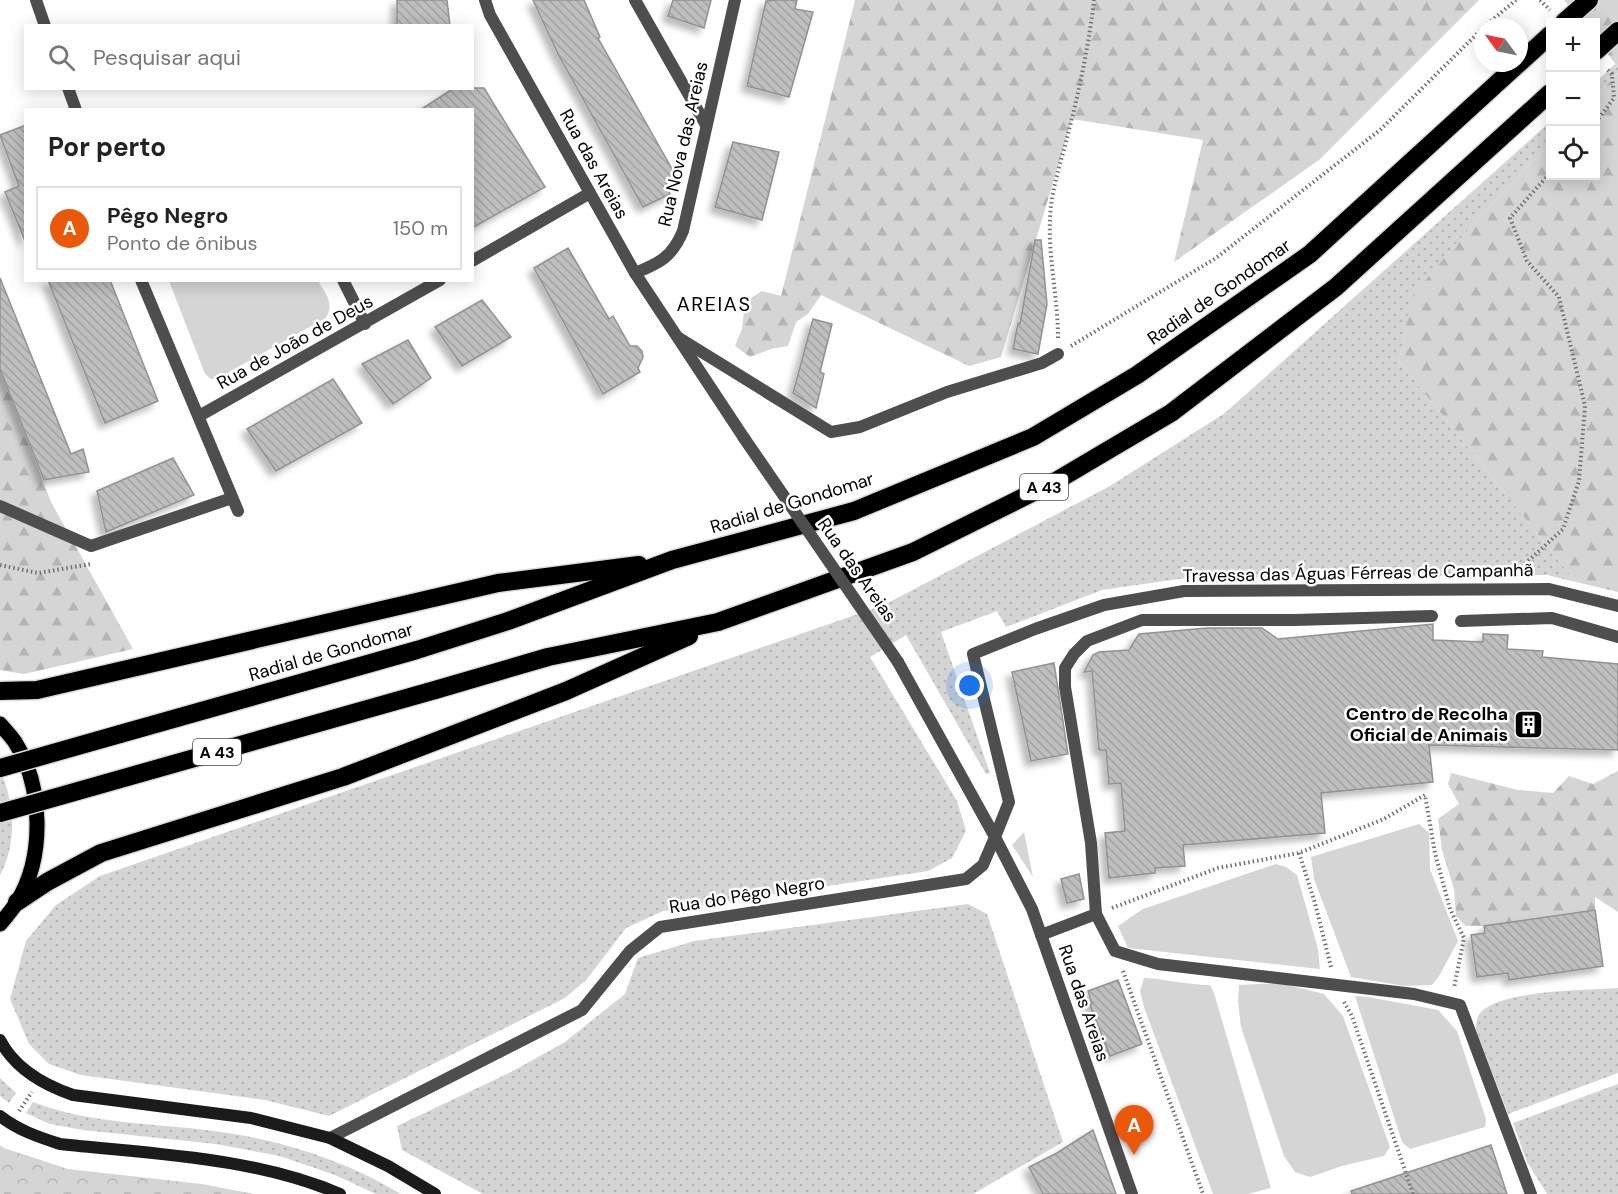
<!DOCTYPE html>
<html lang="pt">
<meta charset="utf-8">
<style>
body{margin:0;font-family:"DM Sans",sans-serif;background:#f2f2f2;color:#222}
.controls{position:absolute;right:18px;top:18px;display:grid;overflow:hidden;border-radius:0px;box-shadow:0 3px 15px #0003}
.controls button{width:54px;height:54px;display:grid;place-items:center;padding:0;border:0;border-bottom:2px solid #e0e0e0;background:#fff;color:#222;font:30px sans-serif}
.compass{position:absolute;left:1474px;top:18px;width:54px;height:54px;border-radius:50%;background:#fff;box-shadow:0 3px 15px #0003;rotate:303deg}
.you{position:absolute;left:970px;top:686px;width:21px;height:21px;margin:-15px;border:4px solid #fff;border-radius:50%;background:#1a73e8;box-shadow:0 0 0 9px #1a73e833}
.badge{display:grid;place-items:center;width:39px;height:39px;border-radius:50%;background:#ea580c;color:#fff;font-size:20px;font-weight:700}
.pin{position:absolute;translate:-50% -50px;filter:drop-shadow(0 2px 3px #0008)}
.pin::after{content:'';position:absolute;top:32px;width:21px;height:18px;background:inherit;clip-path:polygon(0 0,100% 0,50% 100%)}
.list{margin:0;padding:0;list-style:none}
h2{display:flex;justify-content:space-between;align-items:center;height:78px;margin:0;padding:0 24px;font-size:26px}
h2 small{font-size:20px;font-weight:400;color:#767676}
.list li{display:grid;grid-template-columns:39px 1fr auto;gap:18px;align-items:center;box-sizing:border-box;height:84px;margin:0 12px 12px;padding:0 12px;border:2px solid #e0e0e0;border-radius:0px}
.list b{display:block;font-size:22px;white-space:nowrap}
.list p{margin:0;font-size:20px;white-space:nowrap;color:#767676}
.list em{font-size:20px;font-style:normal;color:#767676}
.icon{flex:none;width:33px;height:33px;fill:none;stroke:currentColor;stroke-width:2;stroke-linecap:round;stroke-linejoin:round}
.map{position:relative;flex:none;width:1618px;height:1194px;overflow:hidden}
.search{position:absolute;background:#fff;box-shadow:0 3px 15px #0003;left:24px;top:24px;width:450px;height:66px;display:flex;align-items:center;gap:15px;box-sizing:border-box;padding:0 21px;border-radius:0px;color:#767676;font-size:22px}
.panel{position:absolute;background:#fff;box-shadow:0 3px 15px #0003;left:24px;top:108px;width:450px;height:174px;border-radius:0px}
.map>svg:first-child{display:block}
.grass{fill:url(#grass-dots)}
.forest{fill:url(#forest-firs)}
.park{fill:url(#park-crowns)}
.garden{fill:#d5d5d5}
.building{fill:url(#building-back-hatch);stroke:#929292;stroke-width:1.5;filter:url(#shadow)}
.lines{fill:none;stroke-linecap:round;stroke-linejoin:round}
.primary-casing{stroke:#dbdbdb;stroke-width:18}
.motorway-casing{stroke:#dbdbdb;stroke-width:21}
.path{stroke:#707070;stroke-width:4;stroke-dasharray:1.5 3;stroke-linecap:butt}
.service{stroke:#4e4e4e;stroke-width:12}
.minor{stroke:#4e4e4e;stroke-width:12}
.tertiary{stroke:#4e4e4e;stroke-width:12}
.secondary{stroke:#1b1b1b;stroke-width:12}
.primary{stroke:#000;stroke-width:15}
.motorway{stroke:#000;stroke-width:18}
.motorway-bridge-casing{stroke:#dbdbdb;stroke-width:21;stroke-linecap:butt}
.tertiary-bridge{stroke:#4e4e4e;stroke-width:12}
.motorway-bridge{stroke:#000;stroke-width:18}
.labels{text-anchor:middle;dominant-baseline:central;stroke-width:5;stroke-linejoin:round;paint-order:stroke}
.shield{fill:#fff;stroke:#4c4c4c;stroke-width:1.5}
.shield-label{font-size:16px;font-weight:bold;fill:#000}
.street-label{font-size:18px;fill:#000;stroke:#fff}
.poi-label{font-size:18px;font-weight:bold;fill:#000;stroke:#fff;text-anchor:end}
.neighbourhood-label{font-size:20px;letter-spacing:1.5px;fill:#000;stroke:#fff}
</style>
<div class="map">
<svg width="1618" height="1194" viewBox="0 0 1618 1194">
<defs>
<pattern id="grass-dots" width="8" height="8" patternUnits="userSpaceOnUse" patternTransform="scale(1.5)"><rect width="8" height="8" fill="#d5d5d5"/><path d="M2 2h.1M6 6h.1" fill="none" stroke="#b5b5b5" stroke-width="1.8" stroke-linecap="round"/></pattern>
<pattern id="forest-firs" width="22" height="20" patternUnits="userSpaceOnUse" patternTransform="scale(1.5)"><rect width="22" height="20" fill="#d5d5d5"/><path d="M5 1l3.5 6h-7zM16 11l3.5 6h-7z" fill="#b5b5b5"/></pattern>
<pattern id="park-crowns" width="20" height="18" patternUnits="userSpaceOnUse" patternTransform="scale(1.5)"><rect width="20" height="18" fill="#d5d5d5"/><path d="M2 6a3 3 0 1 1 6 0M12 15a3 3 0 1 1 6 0" fill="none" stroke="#b5b5b5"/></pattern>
<pattern id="building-back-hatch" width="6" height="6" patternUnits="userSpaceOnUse" patternTransform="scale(1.5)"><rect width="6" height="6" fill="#bebebe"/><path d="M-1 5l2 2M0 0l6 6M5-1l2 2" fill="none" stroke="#a2a2a2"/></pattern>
<filter id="shadow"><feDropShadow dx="-5.5" dy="5.5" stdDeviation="3" flood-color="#0004"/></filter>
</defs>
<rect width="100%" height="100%" fill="#fff"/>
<g class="grass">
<path d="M1615,64L1618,67V73L1596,96V82Z"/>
<path d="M1550,122V143L1474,223L1413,296L1399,361L1576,582L1547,575L1186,578L1102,590L1006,627L997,611L941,632L990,773L986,774L906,635L870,657L957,801L966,831L952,858L928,871L663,911L626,928L587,979L565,998L329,1116L265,1100L81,1075L49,1064L29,1044L10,999L26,941L56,905L100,876L884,605L1110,486L1225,413Z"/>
<path d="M0,771C15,802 17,844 0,875Z"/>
<path d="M968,904L987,914L1063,1142L973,1194H483L402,1150L397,1126L511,1072L565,1042L625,994L638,958L694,941Z"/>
<path d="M1618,988V1073L1508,1114L1476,1030C1476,1024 1476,1017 1481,1012C1502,990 1587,990 1618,988Z"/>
<path d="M0,1078L16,1093L9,1103L0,1096Z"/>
<path d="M1618,1084V1194H1547L1527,1162L1513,1123Z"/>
<path d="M33,1102C92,1125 159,1123 221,1132C285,1141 346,1161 401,1194H376L335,1175L280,1156L216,1144L83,1130L50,1124L26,1113Z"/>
</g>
<g class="forest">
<path d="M855,0H1479L1319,160L1174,262L1203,140L1072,119L1001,357L969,366L821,295L808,314L796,322L788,346L771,349L750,357L735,346L742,329L745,302L762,291L781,296Z"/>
<path d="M1564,0H1618V67L1596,39V22H1582Z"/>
<path d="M1618,73V592L1576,582L1399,361L1412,296L1474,223L1550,143V176H1596V96Z"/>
<path d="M0,366L51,502L133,649L24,674L0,670Z"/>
<path d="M1618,771V912L1595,897V910L1484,926H1466L1456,916L1454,889L1442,850L1438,819L1459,804L1448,784L1451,773L1518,790L1553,793L1569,776L1593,784Z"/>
</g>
<path class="park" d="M0,1145L4,1148L68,1169L202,1184L254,1194H0Z"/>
<g class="garden">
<path d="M169,281H318C325,293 335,303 326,318L218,378L211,379L205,374Z"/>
<path d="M1419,824L1429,833L1430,869L1458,941L1439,976L1432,985L1404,986L1351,977L1314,879L1311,857Z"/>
<path d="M1024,832L1033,877L1012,845Z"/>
<path d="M1276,864L1286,867L1297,875L1318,949L1320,969L1128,948L1118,926L1143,909Z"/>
<path d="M1144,978C1167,979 1187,985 1210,985L1214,993L1271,1188L1248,1194H1213L1144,1007L1140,991Z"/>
<path d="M1280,983L1324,994L1343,1016L1390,1147L1384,1156L1342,1166L1310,1177L1295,1172L1284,1156L1241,1027L1238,1001L1239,985Z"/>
<path d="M1355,996L1368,997L1438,1010L1457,1031L1486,1119L1485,1127L1410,1149L1402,1142Z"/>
</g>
<g class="building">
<path d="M397,0H447L450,26H397Z"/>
<path d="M533,0H584L600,37L598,38L676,176L666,183L670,194L643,207L558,54Z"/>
<path d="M673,0H711L704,28L668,16Z"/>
<path d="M777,0H797L795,9L813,12L789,97L747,86L766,1Z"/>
<path d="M454,88H484L545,187L472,228V110H420Z"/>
<path d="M26,125V241H25L5,192L19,186L0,135Z"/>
<path d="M733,142L779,152L762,220L715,207Z"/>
<path d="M1035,240H1041L1047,304L1038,354L1013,349L1018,323L1020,324Z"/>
<path d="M568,248L609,319L613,316L630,346H637L642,351L643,357L638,368L640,372L603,394L534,268Z"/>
<path d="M0,278L71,454L83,449L89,472L44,480L0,369Z"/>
<path d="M48,280H110L158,401L105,423Z"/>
<path d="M482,300L511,337L462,366L435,327Z"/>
<path d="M813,319L832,324L820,372L824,374L816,408L793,393Z"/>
<path d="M408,340L431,378L393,404L362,364Z"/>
<path d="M333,379L362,423L276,471L247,429Z"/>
<path d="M173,458L194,495L106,532L97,491Z"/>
<path d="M1433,624V640L1483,642V634L1508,635L1507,649L1543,651L1542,657L1618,664V750L1429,745L1433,782L1321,793L1325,833L1183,845L1185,866L1155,868V873L1109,878L1105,833L1125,831L1121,783L1109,784L1106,750H1099L1092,671L1084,672L1093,655L1099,652L1129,650L1139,634L1207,628H1262L1278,639Z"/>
<path d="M1054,663L1068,754L1031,761L1012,672Z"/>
<path d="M1079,874L1084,899L1067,903L1061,879Z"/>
<path d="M1595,910L1603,966L1509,980L1508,973L1477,977L1471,935L1485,933L1484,926Z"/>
<path d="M1118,980L1142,1044L1110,1056L1090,1005L1092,1004L1088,991Z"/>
<path d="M1093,1130L1116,1194H1043L1029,1167L1057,1153Z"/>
<path d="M1491,1145L1507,1194H1352L1351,1191Z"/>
</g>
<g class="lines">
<defs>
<path id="primary" d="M0,724C5,730 11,736 15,742C43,786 45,857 17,902C12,910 6,917 0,924"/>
<g id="motorway">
<path d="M1564,22L1589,0"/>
<path d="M1596,51L1618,31"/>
<path d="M435,690L548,657L718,622L913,552L1056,481L1171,413L1336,287L1550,93"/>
<path d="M0,691L37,690L498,583L639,565"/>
<path d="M120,734L417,650L508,621L672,560L854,511L1033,437L1137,375L1310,254L1550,35"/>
<path d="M17,902L47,882L101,853L343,777L566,691L689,636"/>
</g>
</defs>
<use href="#primary" class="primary-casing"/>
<use href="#motorway" class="motorway-casing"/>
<g class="path">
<path d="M1540,0L1550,10"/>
<path d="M1484,27L1516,0"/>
<path d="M1596,122L1614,98L1612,74L1606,68"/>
<path d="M1058,338C1058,294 1046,250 1051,206C1054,181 1063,155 1069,130C1080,87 1089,44 1094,0"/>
<path d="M1071,346L1216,258L1380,130L1483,28"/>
<path d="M0,565L38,573L91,564"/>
<path d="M1515,573L1563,529L1579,481L1585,406L1559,297L1527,261L1510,218L1550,173"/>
<path d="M1299,853L1315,903L1331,967"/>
<path d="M1112,908L1218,868L1299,853L1384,819L1425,795L1435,853L1450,909L1464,938L1454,988"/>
<path d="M1123,971L1203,1194"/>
<path d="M1344,1002L1352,1016L1413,1194"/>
<path d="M19,1111L32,1092"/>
</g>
<g class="service">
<path d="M635,0L706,125"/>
<path d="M0,506L91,546L232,498"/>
<path d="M1461,621L1552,618L1618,637"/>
<path d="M1096,914L1091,843L1065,687V668L1074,654L1087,641L1142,620H1295L1432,616"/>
<path d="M1041,935L1096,914L1115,951L1158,964L1414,994L1460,1005L1531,1194"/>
</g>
<g class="minor">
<path d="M36,0L45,26"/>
<path d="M68,88L76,110"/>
<path d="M472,261L590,193"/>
<path d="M635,273C660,263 672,257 683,231L735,0"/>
<path d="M141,280L238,511"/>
<path d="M343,280L365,324"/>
<path d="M679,338L831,432L860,427L947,392L1042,363L1058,354"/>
<path d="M199,416L440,280"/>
<path d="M1132,1194L1032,909L995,837L1009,802L973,654L1035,629L1104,605L1184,591L1549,589L1618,606"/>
</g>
<g class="tertiary">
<path d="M485,0L490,15L635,273L744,438"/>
<path d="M330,1138L582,1010L630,951L660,927L966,879L983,865L995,837L898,662"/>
</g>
<g class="secondary">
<path d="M0,1040C15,1069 44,1085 73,1095L251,1118L330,1138L388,1166L435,1194"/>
<path d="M0,1116C18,1130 38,1137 60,1144C152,1154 254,1157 340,1194"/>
</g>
<use href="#primary" class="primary"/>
<use href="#motorway" class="motorway"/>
<defs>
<g id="motorway-bridge">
<path d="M0,768L120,734"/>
<path d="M0,813L435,690"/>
</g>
</defs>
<use href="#motorway-bridge" class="motorway-bridge-casing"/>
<path class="tertiary-bridge" d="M744,438L898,662"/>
<use href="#motorway-bridge" class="motorway-bridge"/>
</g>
<defs>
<symbol id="building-square" viewBox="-11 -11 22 22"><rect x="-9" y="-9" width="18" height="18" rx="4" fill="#000" stroke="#fff"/><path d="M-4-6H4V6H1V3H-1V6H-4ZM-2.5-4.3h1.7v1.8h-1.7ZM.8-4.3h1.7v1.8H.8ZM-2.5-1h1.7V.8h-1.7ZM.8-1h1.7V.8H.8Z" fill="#fff"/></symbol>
</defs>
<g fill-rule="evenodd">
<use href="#building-square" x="1512" y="708" width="33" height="33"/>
</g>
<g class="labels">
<g class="shield">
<rect x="1020" y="474" width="48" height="26" rx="4.5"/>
<rect x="193" y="739" width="48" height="26" rx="4.5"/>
</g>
<g class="shield-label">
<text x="1044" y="487">A 43</text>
<text x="217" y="752">A 43</text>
</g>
<g class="street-label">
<text transform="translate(683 144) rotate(-77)">Rua Nova das Areias</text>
<text transform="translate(594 164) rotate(61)">Rua das Areias</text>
<text transform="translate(1219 292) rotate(-35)">Radial de Gondomar</text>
<text transform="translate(295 342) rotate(-29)">Rua de João de Deus</text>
<text transform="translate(792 503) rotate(-17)">Radial de Gondomar</text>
<text transform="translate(857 570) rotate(55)">Rua das Areias</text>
<text transform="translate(1358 573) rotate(-1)">Travessa das Águas Férreas de Campanhã</text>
<text transform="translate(331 652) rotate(-16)">Radial de Gondomar</text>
<text transform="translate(747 895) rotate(-9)">Rua do Pêgo Negro</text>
<text transform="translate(1084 1003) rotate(71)">Rua das Areias</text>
</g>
<g class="poi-label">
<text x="1508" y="714">Centro de Recolha<tspan x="1508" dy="21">Oficial de Animais</tspan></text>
</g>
<g class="neighbourhood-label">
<text x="714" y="304">AREIAS</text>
</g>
</g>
</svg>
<div class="controls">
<button>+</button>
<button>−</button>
<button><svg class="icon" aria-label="locate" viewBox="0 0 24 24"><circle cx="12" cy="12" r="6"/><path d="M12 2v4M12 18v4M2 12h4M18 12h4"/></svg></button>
</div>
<svg class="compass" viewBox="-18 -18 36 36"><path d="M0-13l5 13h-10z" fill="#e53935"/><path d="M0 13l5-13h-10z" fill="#767676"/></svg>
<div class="you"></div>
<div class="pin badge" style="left:1134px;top:1155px">A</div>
<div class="search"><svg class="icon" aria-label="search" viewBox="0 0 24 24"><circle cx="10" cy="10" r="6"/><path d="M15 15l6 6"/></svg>Pesquisar aqui</div>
<section class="panel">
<h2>Por perto<small></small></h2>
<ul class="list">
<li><span class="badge">A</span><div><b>Pêgo Negro</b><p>Ponto de ônibus</p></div><em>150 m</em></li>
</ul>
</section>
</div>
